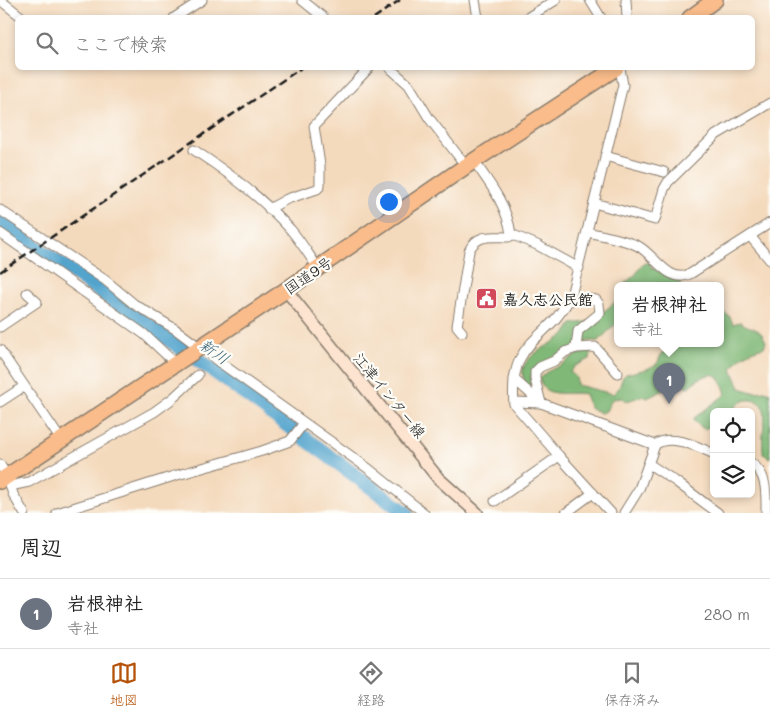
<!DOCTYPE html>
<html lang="ja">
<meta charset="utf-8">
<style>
body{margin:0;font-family:Mali,"Klee One",sans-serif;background:#f6f6f6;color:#222}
.controls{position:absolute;right:15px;bottom:15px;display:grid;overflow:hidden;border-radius:8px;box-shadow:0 2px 8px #0003}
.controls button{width:45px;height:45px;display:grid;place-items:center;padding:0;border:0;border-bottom:1px solid #e0e0e0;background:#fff;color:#222;font:25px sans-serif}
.you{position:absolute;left:388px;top:201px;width:18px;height:18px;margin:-12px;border:4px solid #fff;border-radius:50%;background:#1a73e8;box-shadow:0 0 0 8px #1a73e833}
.badge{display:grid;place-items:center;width:32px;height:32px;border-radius:50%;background:#b45309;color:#fff;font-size:16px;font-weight:700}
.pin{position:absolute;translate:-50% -41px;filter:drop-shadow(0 1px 2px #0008)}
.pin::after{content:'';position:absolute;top:26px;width:18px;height:15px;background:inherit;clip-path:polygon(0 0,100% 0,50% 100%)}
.popup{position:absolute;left:614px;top:282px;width:110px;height:65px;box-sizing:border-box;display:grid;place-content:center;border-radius:8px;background:#fff;filter:drop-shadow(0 1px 4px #0005);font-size:16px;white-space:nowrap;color:#767676}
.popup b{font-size:19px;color:#222}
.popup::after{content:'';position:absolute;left:50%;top:100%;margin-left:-10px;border:10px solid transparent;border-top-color:#fff}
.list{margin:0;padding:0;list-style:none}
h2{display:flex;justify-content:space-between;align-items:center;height:65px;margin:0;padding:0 20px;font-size:21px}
h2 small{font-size:16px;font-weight:400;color:#767676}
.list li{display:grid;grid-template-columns:32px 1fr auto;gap:15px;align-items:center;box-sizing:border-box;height:70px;padding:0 20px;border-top:1px solid #e0e0e0}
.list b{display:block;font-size:19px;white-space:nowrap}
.list p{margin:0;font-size:16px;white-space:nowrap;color:#767676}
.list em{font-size:16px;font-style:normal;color:#767676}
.icon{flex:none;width:28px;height:28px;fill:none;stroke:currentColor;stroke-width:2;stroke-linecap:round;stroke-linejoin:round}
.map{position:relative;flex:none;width:770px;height:513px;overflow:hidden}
.search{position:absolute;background:#fff;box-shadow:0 2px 8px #0003;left:15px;right:15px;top:15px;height:55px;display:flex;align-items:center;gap:12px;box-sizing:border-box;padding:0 18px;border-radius:8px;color:#767676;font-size:19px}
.sheet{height:135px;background:#fff}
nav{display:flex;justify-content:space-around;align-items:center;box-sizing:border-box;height:70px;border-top:1px solid #e0e0e0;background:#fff;font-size:14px;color:#767676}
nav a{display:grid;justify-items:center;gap:2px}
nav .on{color:#b45309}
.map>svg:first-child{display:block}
.forest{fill:#80b877;stroke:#4e6a4a}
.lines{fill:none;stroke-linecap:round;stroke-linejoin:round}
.river{stroke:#52a4cd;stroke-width:15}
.street-casing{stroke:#887b6c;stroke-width:11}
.secondary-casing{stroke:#887b6c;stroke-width:14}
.highway-casing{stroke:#887b6c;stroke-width:18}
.street{stroke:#fff;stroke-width:9}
.secondary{stroke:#fde4d0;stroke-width:11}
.highway{stroke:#f9bc8a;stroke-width:15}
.rail{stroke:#1c1c1c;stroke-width:2.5;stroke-dasharray:8 4;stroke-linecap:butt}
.labels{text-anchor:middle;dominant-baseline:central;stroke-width:4.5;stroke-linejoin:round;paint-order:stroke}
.street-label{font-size:15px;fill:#1c1c1c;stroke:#fdfcf7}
.poi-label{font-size:15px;font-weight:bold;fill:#1c1c1c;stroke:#fdfcf7;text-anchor:start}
.water-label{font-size:16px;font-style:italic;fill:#376074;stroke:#fdfcf7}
</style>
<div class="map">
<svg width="770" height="513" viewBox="0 0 770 513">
<rect width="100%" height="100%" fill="#fdfcf7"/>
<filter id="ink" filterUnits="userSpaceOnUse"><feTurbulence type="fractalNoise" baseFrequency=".02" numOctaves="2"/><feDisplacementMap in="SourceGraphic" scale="10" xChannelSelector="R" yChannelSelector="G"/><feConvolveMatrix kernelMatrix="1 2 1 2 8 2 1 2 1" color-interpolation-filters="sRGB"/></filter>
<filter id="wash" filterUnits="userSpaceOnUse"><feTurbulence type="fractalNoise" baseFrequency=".0096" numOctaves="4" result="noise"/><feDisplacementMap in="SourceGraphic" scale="20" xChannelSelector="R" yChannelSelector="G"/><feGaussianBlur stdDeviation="1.12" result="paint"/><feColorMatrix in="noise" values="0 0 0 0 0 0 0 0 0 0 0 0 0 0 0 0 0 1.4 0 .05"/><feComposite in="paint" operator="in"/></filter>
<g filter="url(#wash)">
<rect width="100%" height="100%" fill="#f4dabd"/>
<g class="forest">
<path d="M649,262L652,268L681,282V285H623L636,274L642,265Z"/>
<path d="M618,300V322L598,341H588L531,376V384L527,386C509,358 551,347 565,334C568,331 570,327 572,324L592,321Z"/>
<path d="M720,309L730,317L733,324L740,322C753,331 759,325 766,342L764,347C750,350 738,357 732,369L740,388L752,392L765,391L770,393V458L763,454C763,448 762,441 763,434C764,421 770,402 751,400C742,399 736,405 732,412H714V425L704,429L695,422L694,418L726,394C724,389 722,379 717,376C711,371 693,381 689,387L681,385L679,383L670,384L662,391L647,398L642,396L627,401L622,398L612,399L606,411L601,413L590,408L585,394C570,391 541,400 540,378C546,371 553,369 561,365C572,358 577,352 591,352L590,359L575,366L570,372L576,377L577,385L613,394L619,388L623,377L626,374L647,369L657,364L661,355L673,343H720Z"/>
</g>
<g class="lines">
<path class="river" d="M0,222L214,371L406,513"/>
</g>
</g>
<g filter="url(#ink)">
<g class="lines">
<defs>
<g id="street">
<path d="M0,0L23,18"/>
<path d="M302,0L324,18"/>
<path d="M475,0L478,18"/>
<path d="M590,0L601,18"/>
<path d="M626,0L627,18"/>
<path d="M174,18L202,0"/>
<path d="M527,18L556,0"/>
<path d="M390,68L409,85L429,118L466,166"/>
<path d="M194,150C228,172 264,200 291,230C301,242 309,255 318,268"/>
<path d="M605,156L664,172"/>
<path d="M474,161C490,184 507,205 511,234L537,245L579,268"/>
<path d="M594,203L655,220L664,189L668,182L716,135L770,103"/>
<path d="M269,209L287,199L317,189L320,186V165L314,126L369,68"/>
<path d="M0,210L105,280L134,304L175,329L199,347"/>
<path d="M588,232C603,236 624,239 638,246C654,254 669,285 690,274L770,223"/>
<path d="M0,233L144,334L175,363"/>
<path d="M750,236L770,260"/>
<path d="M569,301C578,299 586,298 596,300L599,304L600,313L578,331L576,348"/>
<path d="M0,327L37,302L27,293"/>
<path d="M462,332L457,326L469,251C477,233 492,237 509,237L511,234"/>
<path d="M203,345L215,359L369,469L424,513"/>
<path d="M0,350L61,440"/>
<path d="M514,379L541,403L655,445L639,489L624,513"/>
<path d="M0,402L23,387"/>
<path d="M514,402L541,403L535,379V372L540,367L554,361L565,352L576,348L595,347L618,373"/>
<path d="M655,445C670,433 699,447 714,454"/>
<path d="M751,463C768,474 766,495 766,513"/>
<path d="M649,464L675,481L718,513"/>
<path d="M0,465L7,476L13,494L24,513"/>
<path d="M10,486L29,482L154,412L172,399L198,375"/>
<path d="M495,501L559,456"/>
<path d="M57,513L174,476L262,451L290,441L304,423"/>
<path d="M566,513L593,493"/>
<path d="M611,513L559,456L514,404C508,338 548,342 571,296L623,85L620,68"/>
</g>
<path id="secondary" d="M286,290L438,478L477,513"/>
<g id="highway">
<path d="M690,18L715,0"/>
<path d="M0,481L286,290L466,166L616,68"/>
</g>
</defs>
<use href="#street" class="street-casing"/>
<use href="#secondary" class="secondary-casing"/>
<use href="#highway" class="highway-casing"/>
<use href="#street" class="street"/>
<use href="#secondary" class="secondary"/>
<use href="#highway" class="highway"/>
<g class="rail">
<path d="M374,18L400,0"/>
<path d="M0,272L301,68"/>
</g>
</g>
</g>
<defs>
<symbol id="civic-square" viewBox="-11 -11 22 22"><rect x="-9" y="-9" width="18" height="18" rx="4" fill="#d1495b" stroke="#fdfcf7"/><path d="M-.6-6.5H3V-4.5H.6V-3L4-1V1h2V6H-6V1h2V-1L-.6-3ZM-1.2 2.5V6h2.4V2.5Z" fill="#fff"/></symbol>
</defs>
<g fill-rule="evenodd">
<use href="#civic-square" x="474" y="286" width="25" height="25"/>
</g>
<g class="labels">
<g class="street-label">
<text transform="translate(308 275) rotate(-34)">国道9号</text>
<text transform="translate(390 395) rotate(51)">江津インター線</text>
</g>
<g class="poi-label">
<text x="503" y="299">嘉久志公民館</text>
</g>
<g class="water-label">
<text transform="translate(215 351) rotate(35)">新川</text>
</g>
</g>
</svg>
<div class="controls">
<button><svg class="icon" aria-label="locate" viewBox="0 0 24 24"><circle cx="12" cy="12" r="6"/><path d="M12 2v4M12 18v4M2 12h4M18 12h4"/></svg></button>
<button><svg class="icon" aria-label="layers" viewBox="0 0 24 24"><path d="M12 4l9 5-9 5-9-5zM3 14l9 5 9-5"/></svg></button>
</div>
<div class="you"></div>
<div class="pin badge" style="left:669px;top:404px;background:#6b7280">1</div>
<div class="popup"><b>岩根神社</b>寺社</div>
<div class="search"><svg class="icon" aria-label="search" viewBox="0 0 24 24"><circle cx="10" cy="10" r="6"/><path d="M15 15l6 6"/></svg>ここで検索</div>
</div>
<section class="sheet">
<h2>周辺<small></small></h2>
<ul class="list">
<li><span class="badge" style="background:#6b7280">1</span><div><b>岩根神社</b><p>寺社</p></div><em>280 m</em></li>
</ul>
</section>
<nav>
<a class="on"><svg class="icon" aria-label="map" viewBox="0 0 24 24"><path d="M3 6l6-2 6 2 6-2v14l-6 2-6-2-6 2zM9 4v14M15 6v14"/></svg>地図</a>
<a><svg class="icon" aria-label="directions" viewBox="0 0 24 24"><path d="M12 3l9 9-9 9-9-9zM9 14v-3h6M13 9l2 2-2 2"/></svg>経路</a>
<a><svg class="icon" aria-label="saved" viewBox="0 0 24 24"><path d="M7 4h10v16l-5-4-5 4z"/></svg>保存済み</a>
</nav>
